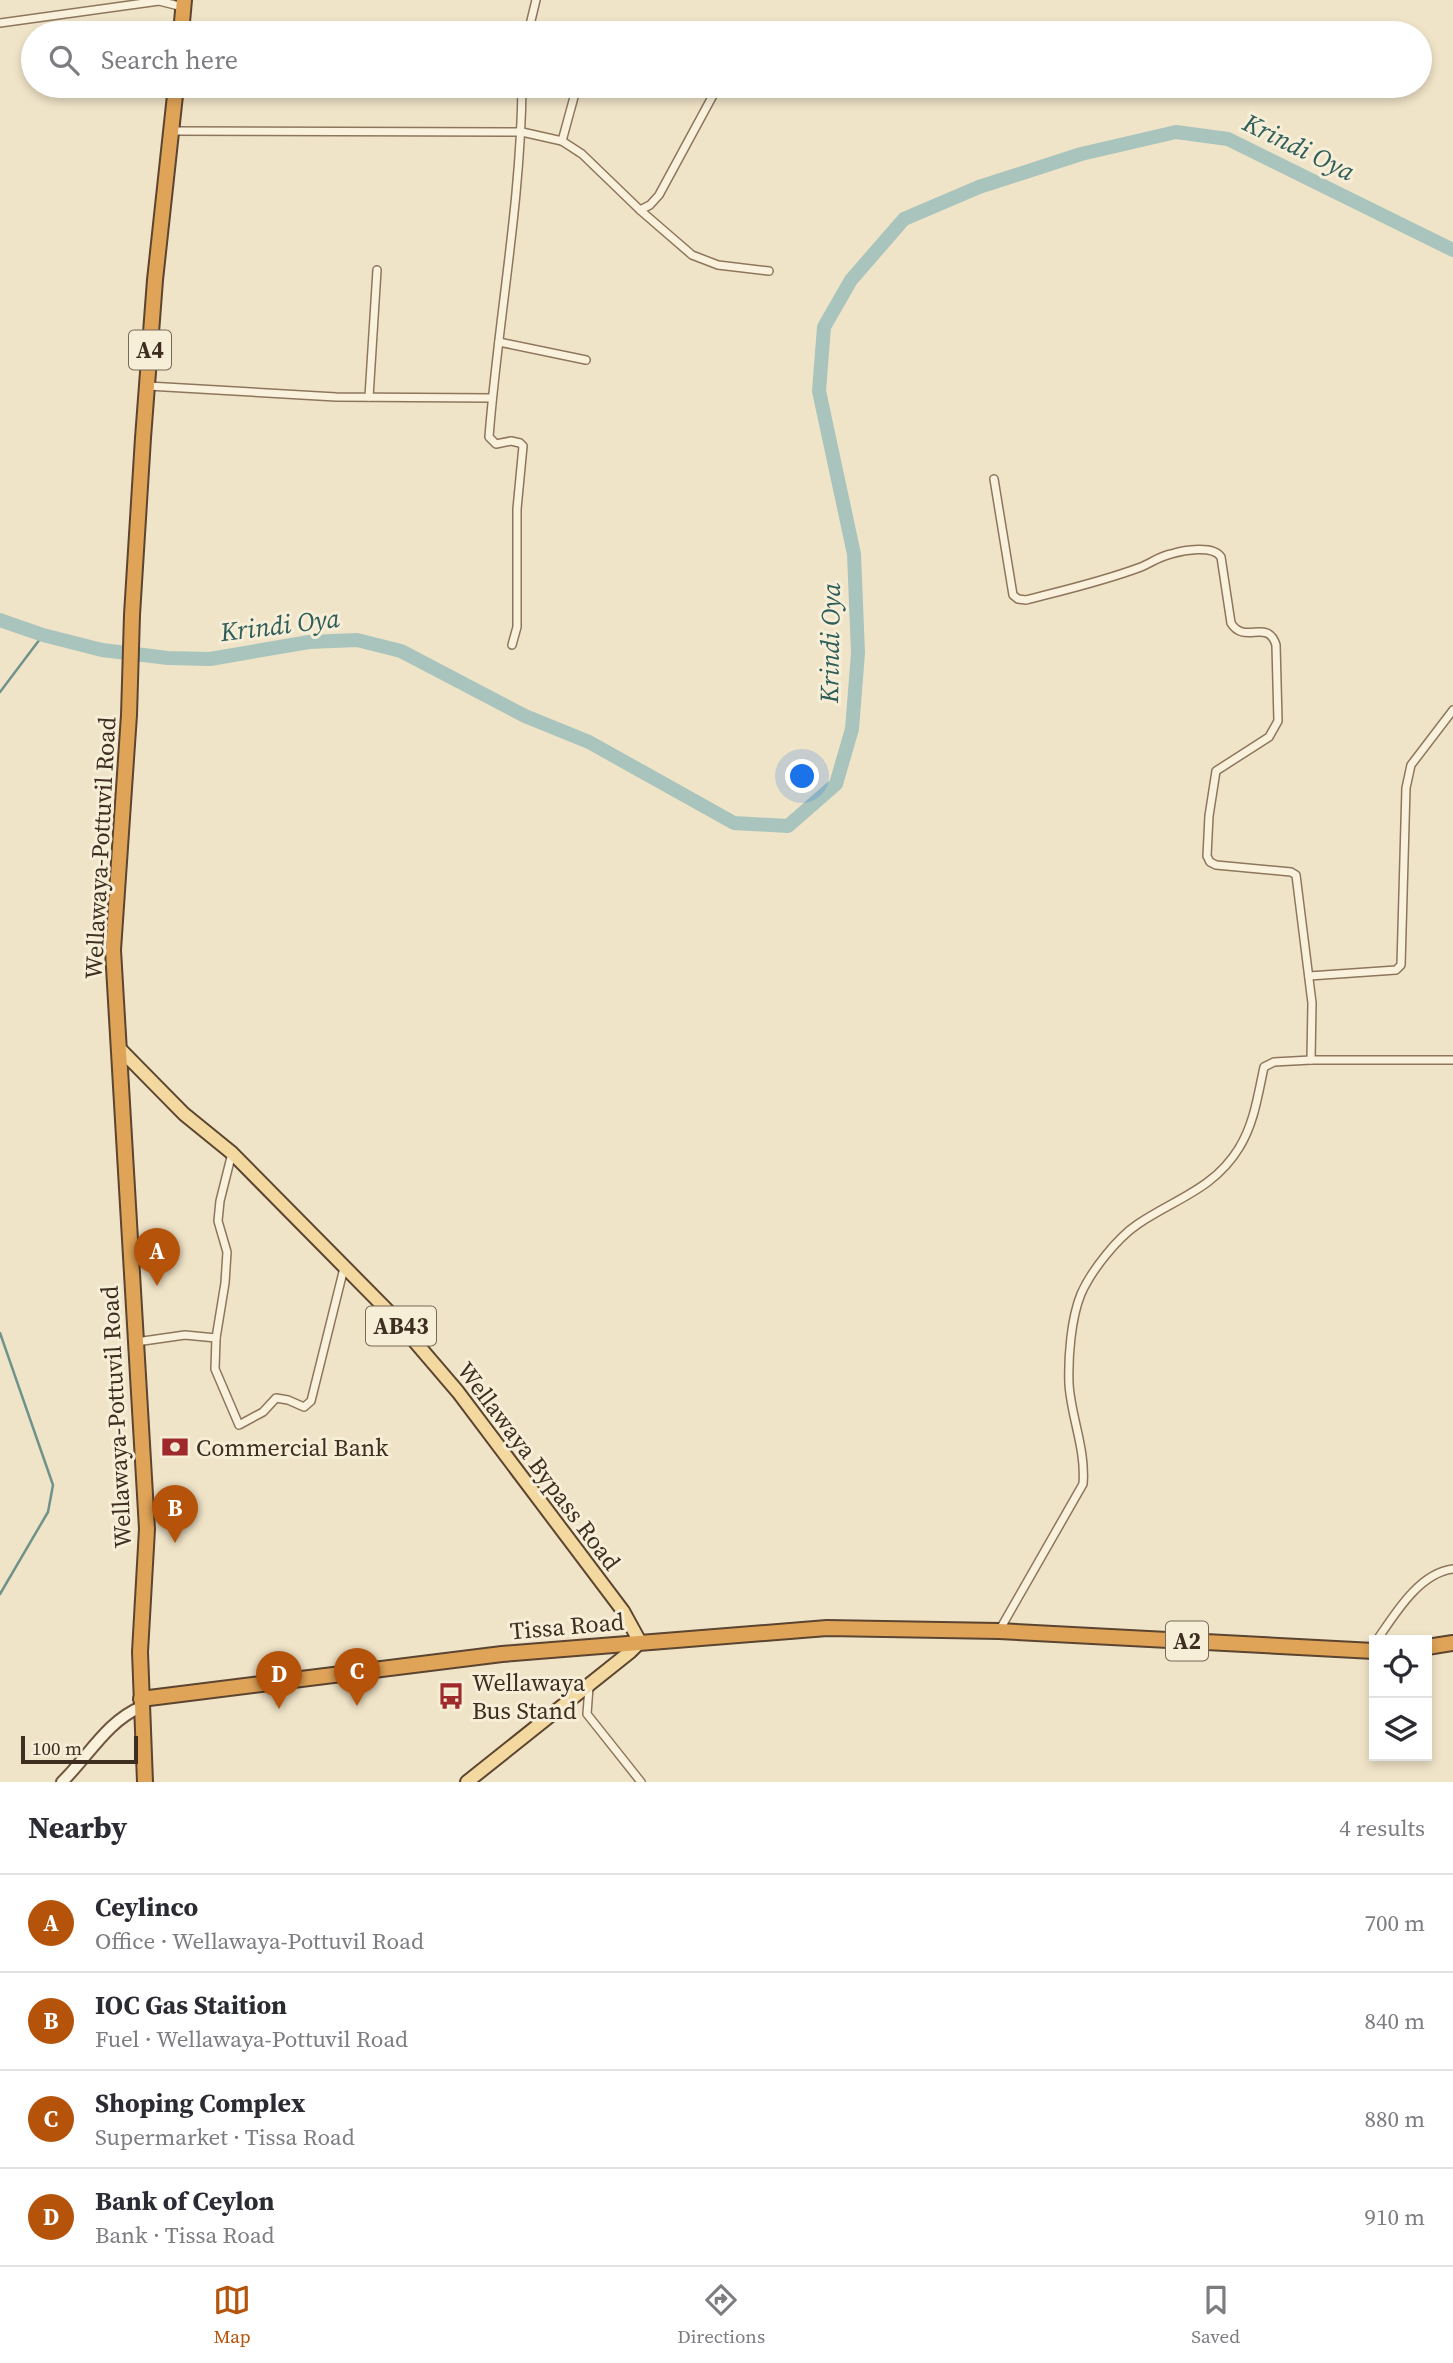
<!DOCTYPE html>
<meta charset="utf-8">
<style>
body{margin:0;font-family:"Source Serif 4",serif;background:#f7f7f7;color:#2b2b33}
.controls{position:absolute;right:21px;bottom:21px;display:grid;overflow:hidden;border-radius:0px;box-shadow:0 4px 10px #0003}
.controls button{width:63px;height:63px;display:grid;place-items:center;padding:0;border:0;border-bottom:2px solid #e1e1e2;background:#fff;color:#2b2b33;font:35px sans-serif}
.scale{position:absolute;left:21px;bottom:18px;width:117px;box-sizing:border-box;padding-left:7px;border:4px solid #3d2e20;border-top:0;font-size:19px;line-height:24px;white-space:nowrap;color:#3d2e20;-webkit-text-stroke:5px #f7eed8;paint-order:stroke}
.you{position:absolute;left:803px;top:777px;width:24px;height:24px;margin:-18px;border:5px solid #fff;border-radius:50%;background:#1a73e8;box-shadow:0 0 0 10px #1a73e833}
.badge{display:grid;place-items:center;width:46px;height:46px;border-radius:50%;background:#b45309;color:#fff;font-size:23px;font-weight:700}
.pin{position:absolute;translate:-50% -58px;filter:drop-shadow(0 2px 4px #0008)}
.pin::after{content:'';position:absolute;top:37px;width:24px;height:21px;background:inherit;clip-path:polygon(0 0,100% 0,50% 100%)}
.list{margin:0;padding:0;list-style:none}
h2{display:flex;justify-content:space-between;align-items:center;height:91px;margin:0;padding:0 28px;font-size:30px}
h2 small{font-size:23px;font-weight:400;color:#7c7c81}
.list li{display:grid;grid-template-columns:46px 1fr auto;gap:21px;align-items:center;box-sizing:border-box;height:98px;padding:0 28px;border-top:2px solid #e1e1e2}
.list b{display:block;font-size:26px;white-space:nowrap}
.list p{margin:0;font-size:23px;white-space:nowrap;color:#7c7c81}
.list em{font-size:23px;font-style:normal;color:#7c7c81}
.icon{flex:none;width:38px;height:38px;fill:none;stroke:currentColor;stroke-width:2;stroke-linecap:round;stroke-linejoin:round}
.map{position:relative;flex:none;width:1453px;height:1782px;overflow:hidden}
.search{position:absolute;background:#fff;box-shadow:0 4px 10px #0003;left:21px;right:21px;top:21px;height:77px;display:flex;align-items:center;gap:18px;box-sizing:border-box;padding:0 24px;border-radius:38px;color:#7c7c81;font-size:26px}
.sheet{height:483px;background:#fff}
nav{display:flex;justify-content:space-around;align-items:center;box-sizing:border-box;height:98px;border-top:2px solid #e1e1e2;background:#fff;font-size:19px;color:#7c7c81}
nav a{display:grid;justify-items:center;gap:4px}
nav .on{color:#b45309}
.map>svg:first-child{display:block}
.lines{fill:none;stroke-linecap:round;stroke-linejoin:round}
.stream{stroke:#6f938a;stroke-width:2.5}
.river{stroke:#a9c4bc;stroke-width:14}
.street-casing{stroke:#8d765c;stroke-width:10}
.secondary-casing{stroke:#6f573f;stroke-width:14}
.primary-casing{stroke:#5b4430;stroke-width:16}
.highway-casing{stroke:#5b4430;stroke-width:18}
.street{stroke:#faf1dc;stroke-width:7}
.secondary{stroke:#faf1dc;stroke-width:10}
.primary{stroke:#f3d9a0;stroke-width:12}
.highway{stroke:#e0a458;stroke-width:14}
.labels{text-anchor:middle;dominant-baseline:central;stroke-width:6;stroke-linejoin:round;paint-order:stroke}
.shield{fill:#f7eed8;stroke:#756857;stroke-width:2}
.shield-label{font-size:23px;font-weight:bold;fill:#3d2e20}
.street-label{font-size:24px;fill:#3d2e20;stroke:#f7eed8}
.poi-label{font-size:24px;fill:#3d2e20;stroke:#f7eed8;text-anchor:start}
.water-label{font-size:26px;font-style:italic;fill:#2f5d5a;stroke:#f7eed8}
</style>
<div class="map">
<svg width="1453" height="1782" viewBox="0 0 1453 1782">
<rect width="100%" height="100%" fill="#f0e4c8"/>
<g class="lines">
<g class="stream">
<path d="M0,692L43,635"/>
<path d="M0,1333L53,1485L48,1512L0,1594"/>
</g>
<path class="river" d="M0,620L43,635L102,650L168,658L210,659L309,642L357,640L401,651L525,716L589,742L734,823L788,826L836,784L852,729L858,653L854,554L819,391L824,327L851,280L904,219L979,187L1081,154L1176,132L1228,139L1453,250"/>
<defs>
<g id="street">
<path d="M0,23L159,1L183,7"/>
<path d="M528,33L536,0"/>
<path d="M172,131L522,132L562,141L577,86"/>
<path d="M562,141L582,154L640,210L692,255L718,265L769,271"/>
<path d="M640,210L650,205L659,195L718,86"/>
<path d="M499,342L586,360"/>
<path d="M148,386L336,397L492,398"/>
<path d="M369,397L377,270"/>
<path d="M994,479L1013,595L1018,599L1026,600C1065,590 1104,581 1141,567C1151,563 1160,556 1171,554C1184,550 1213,545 1221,557L1231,623C1244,645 1268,618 1276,645L1278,721L1269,737L1216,771L1209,816L1207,856L1210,862L1216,865L1291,872L1296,875L1312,1003L1311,1060"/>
<path d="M512,645L517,627V509L523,446L520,443L511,441L496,444L489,437C498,320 521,204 522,86"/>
<path d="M1309,976L1396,970L1401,965L1406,788L1411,765L1453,710"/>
<path d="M232,1153L220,1201L218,1221L227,1252L225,1283L216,1338L215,1369L239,1425L263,1412L276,1398L288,1400L304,1407L311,1401L344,1268"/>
<path d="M136,1342L185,1335L216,1338"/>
<path d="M999,1631L1083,1484C1086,1449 1071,1417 1069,1384C1068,1358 1071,1318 1081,1294C1091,1271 1117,1238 1138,1224C1175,1199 1214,1189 1239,1148C1254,1124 1258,1095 1264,1067L1274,1062L1311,1060H1453"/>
<path d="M1377,1640C1395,1614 1419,1573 1453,1569"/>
<path d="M589,1687L587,1714L641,1782"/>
</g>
<path id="secondary" d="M62,1782C88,1757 107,1721 141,1707"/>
<path id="primary" d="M119,1048L184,1114L232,1153L393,1316L458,1392L623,1611L640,1642L630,1652L467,1782"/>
<g id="highway">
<path d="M181,33L184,0"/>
<path d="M1427,1647L1453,1643"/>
<path d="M141,1699L502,1654L827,1628L999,1631L1374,1651"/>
<path d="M145,1782L140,1652L147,1529L113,950L129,715L132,615L143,438L155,280L176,86"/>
</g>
</defs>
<use href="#street" class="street-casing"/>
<use href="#secondary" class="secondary-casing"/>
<use href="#primary" class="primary-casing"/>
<use href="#highway" class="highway-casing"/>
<use href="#street" class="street"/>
<use href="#secondary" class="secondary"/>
<use href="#primary" class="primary"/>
<use href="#highway" class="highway"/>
</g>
<defs>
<symbol id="bank-bare" viewBox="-9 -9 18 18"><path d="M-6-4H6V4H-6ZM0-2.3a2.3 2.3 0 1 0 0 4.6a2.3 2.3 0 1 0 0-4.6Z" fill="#9e2a2b" stroke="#f7eed8" stroke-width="2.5" paint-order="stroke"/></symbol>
<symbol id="bus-bare" viewBox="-9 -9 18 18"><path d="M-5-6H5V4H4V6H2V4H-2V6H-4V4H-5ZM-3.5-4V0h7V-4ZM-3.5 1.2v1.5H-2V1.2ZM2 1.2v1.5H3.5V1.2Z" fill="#9e2a2b" stroke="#f7eed8" stroke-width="2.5" paint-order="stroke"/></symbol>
</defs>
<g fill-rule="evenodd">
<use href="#bank-bare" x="156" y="1428" width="38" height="38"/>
<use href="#bus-bare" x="432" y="1677" width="38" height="38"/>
</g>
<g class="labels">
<g class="shield">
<rect x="129" y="330.5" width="42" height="39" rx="5"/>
<rect x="366" y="1306.5" width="70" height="39" rx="5"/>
<rect x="1166" y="1621.5" width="42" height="39" rx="5"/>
</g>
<g class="shield-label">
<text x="150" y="350">A4</text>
<text x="401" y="1326">AB43</text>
<text x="1187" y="1641">A2</text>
</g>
<g class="street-label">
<text transform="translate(100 848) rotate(-87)">Wellawaya-Pottuvil Road</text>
<text transform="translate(116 1417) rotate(-93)">Wellawaya-Pottuvil Road</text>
<text transform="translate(539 1466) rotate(53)">Wellawaya Bypass Road</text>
<text transform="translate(567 1626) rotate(-5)">Tissa Road</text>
</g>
<g class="poi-label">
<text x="196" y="1447">Commercial Bank</text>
<text x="472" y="1682">Wellawaya<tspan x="472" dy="28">Bus Stand</tspan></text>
</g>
<g class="water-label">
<text transform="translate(1299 147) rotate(26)">Krindi Oya</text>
<text transform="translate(280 625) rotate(-7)">Krindi Oya</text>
<text transform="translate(830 643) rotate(-89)">Krindi Oya</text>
</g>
</g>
</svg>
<div class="controls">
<button><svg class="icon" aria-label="locate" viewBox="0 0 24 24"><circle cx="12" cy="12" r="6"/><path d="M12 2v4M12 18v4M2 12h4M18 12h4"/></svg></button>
<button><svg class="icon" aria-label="layers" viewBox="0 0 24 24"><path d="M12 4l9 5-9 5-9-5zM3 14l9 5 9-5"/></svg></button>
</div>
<div class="scale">100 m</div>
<div class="you"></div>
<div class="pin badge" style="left:157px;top:1286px">A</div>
<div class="pin badge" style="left:175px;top:1543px">B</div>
<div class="pin badge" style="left:357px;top:1706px">C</div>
<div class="pin badge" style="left:279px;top:1709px">D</div>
<div class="search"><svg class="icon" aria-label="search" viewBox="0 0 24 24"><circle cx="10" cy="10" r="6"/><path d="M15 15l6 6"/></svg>Search here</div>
</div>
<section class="sheet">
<h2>Nearby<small>4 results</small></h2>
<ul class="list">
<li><span class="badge">A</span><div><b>Ceylinco</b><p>Office · Wellawaya-Pottuvil Road</p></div><em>700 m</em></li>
<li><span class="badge">B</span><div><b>IOC Gas Staition</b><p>Fuel · Wellawaya-Pottuvil Road</p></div><em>840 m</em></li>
<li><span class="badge">C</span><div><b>Shoping Complex</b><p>Supermarket · Tissa Road</p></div><em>880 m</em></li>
<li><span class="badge">D</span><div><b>Bank of Ceylon</b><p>Bank · Tissa Road</p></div><em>910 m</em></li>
</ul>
</section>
<nav>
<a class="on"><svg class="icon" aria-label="map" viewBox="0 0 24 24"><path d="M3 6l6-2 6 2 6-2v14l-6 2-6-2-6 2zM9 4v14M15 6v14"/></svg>Map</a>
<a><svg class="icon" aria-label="directions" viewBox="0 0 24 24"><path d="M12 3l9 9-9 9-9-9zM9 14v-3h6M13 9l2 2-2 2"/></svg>Directions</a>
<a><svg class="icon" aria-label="saved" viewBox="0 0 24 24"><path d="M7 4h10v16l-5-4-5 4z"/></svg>Saved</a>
</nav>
